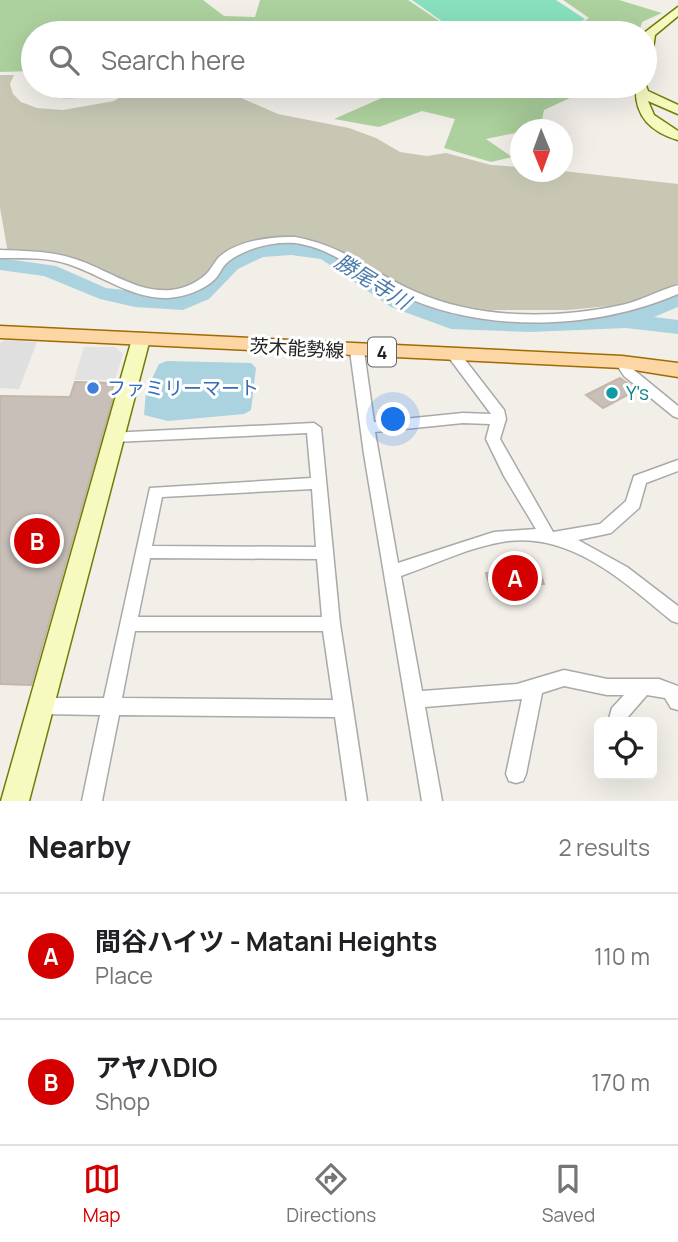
<!DOCTYPE html>
<meta charset="utf-8">
<style>
body{margin:0;font-family:Manrope,"Noto Sans JP",sans-serif;background:#f2f2f2;color:#202124}
.controls{position:absolute;right:21px;bottom:21px;display:grid;overflow:hidden;border-radius:10px;box-shadow:0 7px 28px #0002}
.controls button{width:63px;height:63px;display:grid;place-items:center;padding:0;border:0;border-bottom:2px solid #e0e0e0;background:#fff;color:#202124;font:35px sans-serif}
.compass{position:absolute;left:510px;top:119px;width:63px;height:63px;border-radius:50%;background:#fff;box-shadow:0 7px 28px #0002;rotate:179deg}
.you{position:absolute;left:394px;top:420px;width:24px;height:24px;margin:-18px;border:5px solid #fff;border-radius:50%;background:#1a73e8;box-shadow:0 0 0 10px #1a73e833}
.badge{display:grid;place-items:center;width:46px;height:46px;border-radius:50%;background:#d40000;color:#fff;font-size:23px;font-weight:700}
.pin{position:absolute;translate:-50% -50%;border:4px solid #fff;box-shadow:0 2px 7px #0006}
.list{margin:0;padding:0;list-style:none}
h2{display:flex;justify-content:space-between;align-items:center;height:91px;margin:0;padding:0 28px;font-size:30px}
h2 small{font-size:23px;font-weight:400;color:#757577}
.list li{display:grid;grid-template-columns:46px 1fr auto;gap:21px;align-items:center;box-sizing:border-box;height:126px;padding:0 28px;border-top:2px solid #e0e0e0}
.list b{display:block;font-size:26px;white-space:nowrap}
.list p{margin:0;font-size:23px;white-space:nowrap;color:#757577}
.list em{font-size:23px;font-style:normal;color:#757577}
.icon{flex:none;width:38px;height:38px;fill:none;stroke:currentColor;stroke-width:2;stroke-linecap:round;stroke-linejoin:round}
.map{position:relative;flex:none;width:678px;height:801px;overflow:hidden}
.search{position:absolute;background:#fff;box-shadow:0 7px 28px #0002;left:21px;right:21px;top:21px;height:77px;display:flex;align-items:center;gap:18px;box-sizing:border-box;padding:0 24px;border-radius:38px;color:#757577;font-size:26px}
.sheet{height:343px;background:#fff}
nav{display:flex;justify-content:space-around;align-items:center;box-sizing:border-box;height:98px;border-top:2px solid #e0e0e0;background:#fff;font-size:19px;color:#757577}
nav a{display:grid;justify-items:center;gap:4px}
nav .on{color:#d40000}
.map>svg:first-child{display:block}
.residential{fill:#e0dfdf}
.construction{fill:#c7c7b4}
.forest{fill:#add19e}
.pitch{fill:#88e0be}
.parking{fill:#e2e2e2}
.water{fill:#aad3df}
.lines{fill:none;stroke-linecap:round;stroke-linejoin:round}
.river{fill:#aad3df;fill-rule:evenodd}
.building{fill:#c7bfb8;stroke:#c4b6ab;stroke-width:2}
.street-casing{stroke:#a9a9a9;stroke-width:3}
.secondary-casing{stroke:#707d05;stroke-width:3}
.primary-casing{stroke:#a06b00;stroke-width:3}
.street{fill:#fff;fill-rule:evenodd}
.secondary{fill:#f7fabf;fill-rule:evenodd}
.primary{fill:#fcd6a4;fill-rule:evenodd}
.shop-dot{fill:#3f7fe0;stroke:#fff;stroke-width:2.5}
.culture-dot{fill:#0f9aa8;stroke:#fff;stroke-width:2.5}
.labels{text-anchor:middle;dominant-baseline:central;stroke-width:6;stroke-linejoin:round;paint-order:stroke}
.shield{fill:#fff;stroke:#646464;stroke-width:2}
.shield-label{font-size:18px;font-weight:bold;fill:#222}
.street-label{font-size:19px;fill:#222;stroke:#fff}
.shop-label{font-size:19px;fill:#366cbe;stroke:#fff;text-anchor:start}
.culture-label{font-size:19px;fill:#0d838f;stroke:#fff;text-anchor:start}
.water-label{font-size:21px;font-style:italic;fill:#4a7aab;stroke:#fff}
</style>
<div class="map">
<svg width="678" height="801" viewBox="0 0 678 801">
<rect width="100%" height="100%" fill="#f2efe9"/>
<path class="residential" d="M5,340L37,342L19,389L0,388V343Z"/>
<path class="construction" d="M0,75H14L10,84L13,94L21,102L37,108L63,110L114,101L137,86H214L278,114L349,128L376,138L400,152L427,156L446,153L491,165L520,167V172L563,171L678,184V283L629,304L568,310H490L449,304L397,285L336,248L292,238L246,246L191,287L174,292L152,291L123,282L71,259L8,253L0,208Z"/>
<g class="forest">
<path d="M0,0H203L224,16L255,17L260,0H408L457,33H33V71L0,72Z"/>
<path d="M563,0H619L662,13L642,22L639,33H566L589,18Z"/>
<path d="M231,86H617L605,95L585,91L544,110L540,129L520,130V132L486,139L512,157L491,162L444,148L455,119L422,111L379,127L334,119L384,97L382,89L249,93Z"/>
</g>
<path class="pitch" d="M412,0H556L585,19L570,30L558,33H469L450,27Z"/>
<path class="parking" d="M84,347H115L123,354L115,380H74Z"/>
<g class="water">
<path d="M36,86H112C95,99 49,106 36,86Z"/>
<path d="M167,361L251,363L256,368L251,410L244,414L168,421L144,415L146,391L159,364Z"/>
</g>
<g class="lines">
<path class="river" d="M291,243L334,249L407,297L454,315L530,318L623,314L678,292V307L654,317L678,320V334L626,328L530,332L451,329L391,307L321,259L291,255L263,257L238,269L209,299L183,310L135,307L100,299L44,276L0,270V258L56,266L106,288L180,296L193,289L224,261L252,247Z"/>
</g>
<g class="building">
<path d="M620,378L637,390L603,408L586,395Z"/>
<path d="M75,382L114,383L110,397H113L31,685L0,684V396L70,397Z"/>
<path d="M538,567L544,584L491,590L486,573Z"/>
</g>
<g class="lines">
<defs>
<g id="street">
<path d="M295,237C345,246 372,273 416,292C477,319 553,319 617,306C639,302 657,291 678,285V294C594,330 483,334 399,294C364,277 334,248 295,243C274,241 246,248 229,261C223,265 221,272 216,278C205,290 184,297 168,298C131,299 102,275 68,264C47,257 22,258 0,258V250C25,251 51,251 75,259C107,269 136,293 171,290C184,289 201,281 209,271C212,267 215,262 218,258C236,241 271,236 295,237Z"/>
<path d="M357,347L364,351L374,422L463,413L491,414L447,355L454,351L459,352L504,410L506,419L500,439L553,532L600,524L626,501L634,476L678,460V471L646,483L639,508L611,533L578,540L627,567L678,606V623L672,621C625,583 573,533 508,541C471,546 436,564 401,576L422,691L517,684L564,670L607,679H659L678,686V710L671,708L665,698L647,695L627,718L626,722H608L612,708L624,695H607L564,686L542,693L526,774L523,781L516,783L509,781L506,774L522,699L425,707L442,801H422L364,454L350,351ZM463,423L490,424L486,439L504,476L536,529L494,532L398,563L375,432Z"/>
<path d="M622,358L627,359L634,370L678,406V418L673,416L624,376L615,362Z"/>
<path d="M314,423L321,428L340,624L367,801H347L335,717L119,715L102,801H82L100,715L41,714L34,712L32,706L34,700L41,698H104L150,488L311,478L307,433L114,442L107,437L109,433ZM312,489L316,547L152,546L162,497ZM150,558L317,559L322,617H138ZM135,631H323L333,700L122,698Z"/>
</g>
<g id="secondary">
<path d="M678,7V16L655,35L651,63L645,67L644,33Z"/>
<path d="M645,83L648,91L678,105V114L648,101L654,115L678,131V140C650,132 634,115 636,86H645Z"/>
<path d="M141,333L150,339L29,801H1L132,339Z"/>
</g>
<path id="primary" d="M0,326L622,356L678,363V377L622,368L0,338Z"/>
</defs>
<use href="#street" class="street-casing"/>
<use href="#secondary" class="secondary-casing"/>
<use href="#primary" class="primary-casing"/>
<use href="#street" class="street"/>
<use href="#secondary" class="secondary"/>
<use href="#primary" class="primary"/>
</g>
<circle class="shop-dot" cx="93" cy="388" r="7"/>
<circle class="culture-dot" cx="612" cy="393" r="7"/>
<g class="labels">
<rect class="shield" x="368" y="337.5" width="28" height="29" rx="5"/>
<g class="shield-label">
<text x="382" y="352">4</text>
</g>
<g class="street-label">
<text transform="translate(297 348) rotate(3)">茨木能勢線</text>
</g>
<g class="shop-label">
<text x="107" y="388">ファミリーマート</text>
</g>
<g class="culture-label">
<text x="626" y="393">Y's</text>
</g>
<g class="water-label">
<text transform="translate(373 281) rotate(32)">勝尾寺川</text>
</g>
</g>
</svg>
<div class="controls">
<button><svg class="icon" aria-label="locate" viewBox="0 0 24 24"><circle cx="12" cy="12" r="6"/><path d="M12 2v4M12 18v4M2 12h4M18 12h4"/></svg></button>
</div>
<svg class="compass" viewBox="-18 -18 36 36"><path d="M0-13l5 13h-10z" fill="#e53935"/><path d="M0 13l5-13h-10z" fill="#757577"/></svg>
<div class="you"></div>
<div class="pin badge" style="left:515px;top:578px">A</div>
<div class="pin badge" style="left:37px;top:541px">B</div>
<div class="search"><svg class="icon" aria-label="search" viewBox="0 0 24 24"><circle cx="10" cy="10" r="6"/><path d="M15 15l6 6"/></svg>Search here</div>
</div>
<section class="sheet">
<h2>Nearby<small>2 results</small></h2>
<ul class="list">
<li><span class="badge">A</span><div><b>間谷ハイツ - Matani Heights</b><p>Place</p></div><em>110 m</em></li>
<li><span class="badge">B</span><div><b>アヤハDIO</b><p>Shop</p></div><em>170 m</em></li>
</ul>
</section>
<nav>
<a class="on"><svg class="icon" aria-label="map" viewBox="0 0 24 24"><path d="M3 6l6-2 6 2 6-2v14l-6 2-6-2-6 2zM9 4v14M15 6v14"/></svg>Map</a>
<a><svg class="icon" aria-label="directions" viewBox="0 0 24 24"><path d="M12 3l9 9-9 9-9-9zM9 14v-3h6M13 9l2 2-2 2"/></svg>Directions</a>
<a><svg class="icon" aria-label="saved" viewBox="0 0 24 24"><path d="M7 4h10v16l-5-4-5 4z"/></svg>Saved</a>
</nav>
